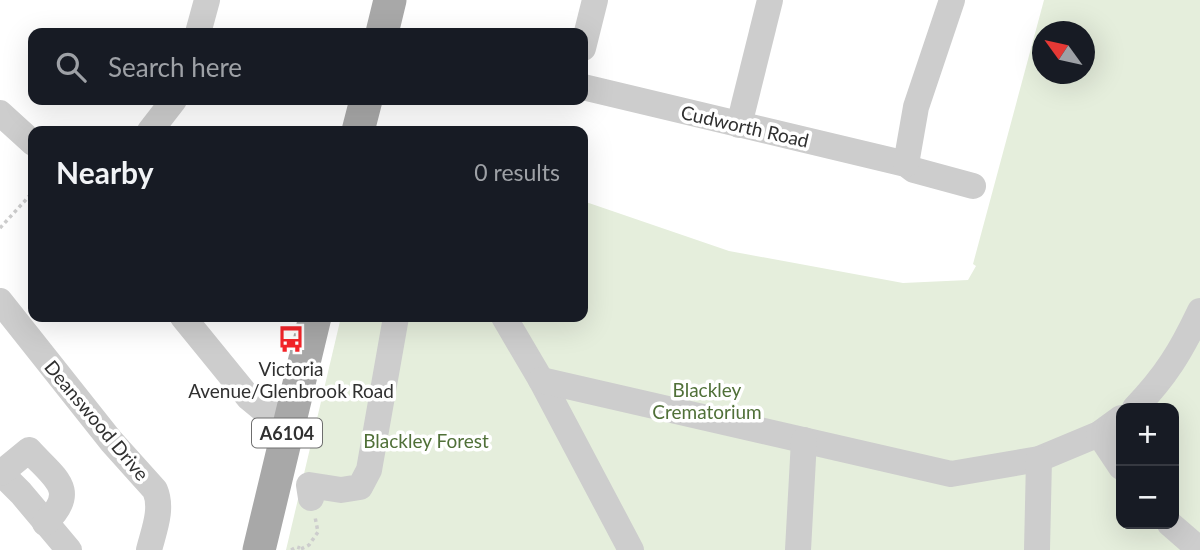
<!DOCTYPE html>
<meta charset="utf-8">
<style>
body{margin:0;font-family:Lato,sans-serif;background:#242831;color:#f1f3f6}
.controls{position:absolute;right:21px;bottom:21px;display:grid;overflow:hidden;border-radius:14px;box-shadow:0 7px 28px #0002}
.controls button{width:63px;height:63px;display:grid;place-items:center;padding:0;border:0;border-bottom:2px solid #363941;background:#171b24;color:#f1f3f6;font:35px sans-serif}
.compass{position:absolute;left:1032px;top:21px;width:63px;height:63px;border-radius:50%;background:#171b24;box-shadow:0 7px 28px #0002;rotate:303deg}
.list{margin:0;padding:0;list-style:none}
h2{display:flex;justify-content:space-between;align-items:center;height:91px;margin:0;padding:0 28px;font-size:30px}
h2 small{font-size:23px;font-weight:400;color:#9ea1a6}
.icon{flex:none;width:38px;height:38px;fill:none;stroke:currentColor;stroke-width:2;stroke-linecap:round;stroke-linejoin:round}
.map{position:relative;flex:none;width:1200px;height:550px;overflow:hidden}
.search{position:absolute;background:#171b24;box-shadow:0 7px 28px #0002;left:28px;top:28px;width:560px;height:77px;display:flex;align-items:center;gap:18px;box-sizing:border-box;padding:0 24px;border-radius:14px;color:#9ea1a6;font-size:26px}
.panel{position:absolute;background:#171b24;box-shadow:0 7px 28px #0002;left:28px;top:126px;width:560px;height:196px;border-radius:14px}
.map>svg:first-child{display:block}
.green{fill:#e5eedc;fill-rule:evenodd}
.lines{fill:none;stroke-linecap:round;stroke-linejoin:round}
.path{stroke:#cdcdcd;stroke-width:3.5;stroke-dasharray:3.5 3.5;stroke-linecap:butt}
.minor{stroke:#cdcdcd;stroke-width:26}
.major{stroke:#a8a8a8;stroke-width:33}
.labels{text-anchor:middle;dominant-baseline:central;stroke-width:7;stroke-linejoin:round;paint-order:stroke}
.shield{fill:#fff;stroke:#6e6e6e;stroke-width:2}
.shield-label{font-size:18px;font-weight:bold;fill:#303030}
.street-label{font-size:19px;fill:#303030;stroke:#fff}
.poi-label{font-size:19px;fill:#303030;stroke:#fff}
.park-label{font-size:19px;fill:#507038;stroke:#fff}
</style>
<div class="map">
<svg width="1200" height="550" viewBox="0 0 1200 550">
<rect width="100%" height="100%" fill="#fff"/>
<path class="green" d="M1044,0H1200V550H286L341,317H583V201L729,251L903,283L968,280L976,266L973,264ZM1042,32H1084V74H1042ZM1121,408H1174V524H1121Z"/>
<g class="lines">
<g class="path">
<path d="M0,228L33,192"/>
<path d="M301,549L309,545L318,532L315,517"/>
<path d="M291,550L297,547L300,548"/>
</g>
<g class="minor">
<path d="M198,33L207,0"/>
<path d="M583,48L595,0"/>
<path d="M583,87L906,164L914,170L973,186"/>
<path d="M0,113L33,143"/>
<path d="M739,125L770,0"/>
<path d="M150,131L174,100"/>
<path d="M906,164L916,107L952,0"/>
<path d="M0,301L111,441L155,490C163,509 154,530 149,550"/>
<path d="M183,317L249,398L265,411L290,420"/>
<path d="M504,317L541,380L631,550"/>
<path d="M541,380L951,474L1039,459L1099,434L1121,418"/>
<path d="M1135,408C1166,376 1181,351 1200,311"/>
<path d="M1099,434L1121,467"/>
<path d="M0,472L21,493L69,550"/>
<path d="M1,473L29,450C54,478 80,490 45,523"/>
<path d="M311,498L309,485L341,490L360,487L369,470L396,317"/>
<path d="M1170,524L1200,550"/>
<path d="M798,550L804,440"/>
<path d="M1037,550L1039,459"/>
</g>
<g class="major">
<path d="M382,33L390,0"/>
<path d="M358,131L366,100"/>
<path d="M259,550L315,317"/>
</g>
</g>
<defs>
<symbol id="bus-bare" viewBox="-9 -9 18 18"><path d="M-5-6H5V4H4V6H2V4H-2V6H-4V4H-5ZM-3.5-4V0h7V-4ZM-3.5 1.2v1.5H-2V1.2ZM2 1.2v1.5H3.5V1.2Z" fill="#f52429" stroke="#fff" stroke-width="2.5" paint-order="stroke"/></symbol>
</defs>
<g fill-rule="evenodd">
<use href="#bus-bare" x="272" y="320" width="38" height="38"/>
</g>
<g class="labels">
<rect class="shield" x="252" y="418.5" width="70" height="29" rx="5"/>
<g class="shield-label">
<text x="287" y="433">A6104</text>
</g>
<g class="street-label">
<text transform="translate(745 126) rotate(13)">Cudworth Road</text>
<text transform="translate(97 420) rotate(50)">Deanswood Drive</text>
</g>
<g class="poi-label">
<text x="291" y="368">Victoria<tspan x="291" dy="22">Avenue/Glenbrook Road</tspan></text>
</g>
<g class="park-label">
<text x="707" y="389">Blackley<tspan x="707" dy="22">Crematorium</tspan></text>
<text x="426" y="440">Blackley Forest</text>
</g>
</g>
</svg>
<div class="controls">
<button>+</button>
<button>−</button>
</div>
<svg class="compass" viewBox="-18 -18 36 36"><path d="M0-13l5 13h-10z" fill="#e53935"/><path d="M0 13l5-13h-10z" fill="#9ea1a6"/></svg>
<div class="search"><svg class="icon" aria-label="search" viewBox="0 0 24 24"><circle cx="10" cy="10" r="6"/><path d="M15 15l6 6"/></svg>Search here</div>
<section class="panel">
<h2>Nearby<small>0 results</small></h2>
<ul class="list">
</ul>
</section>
</div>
